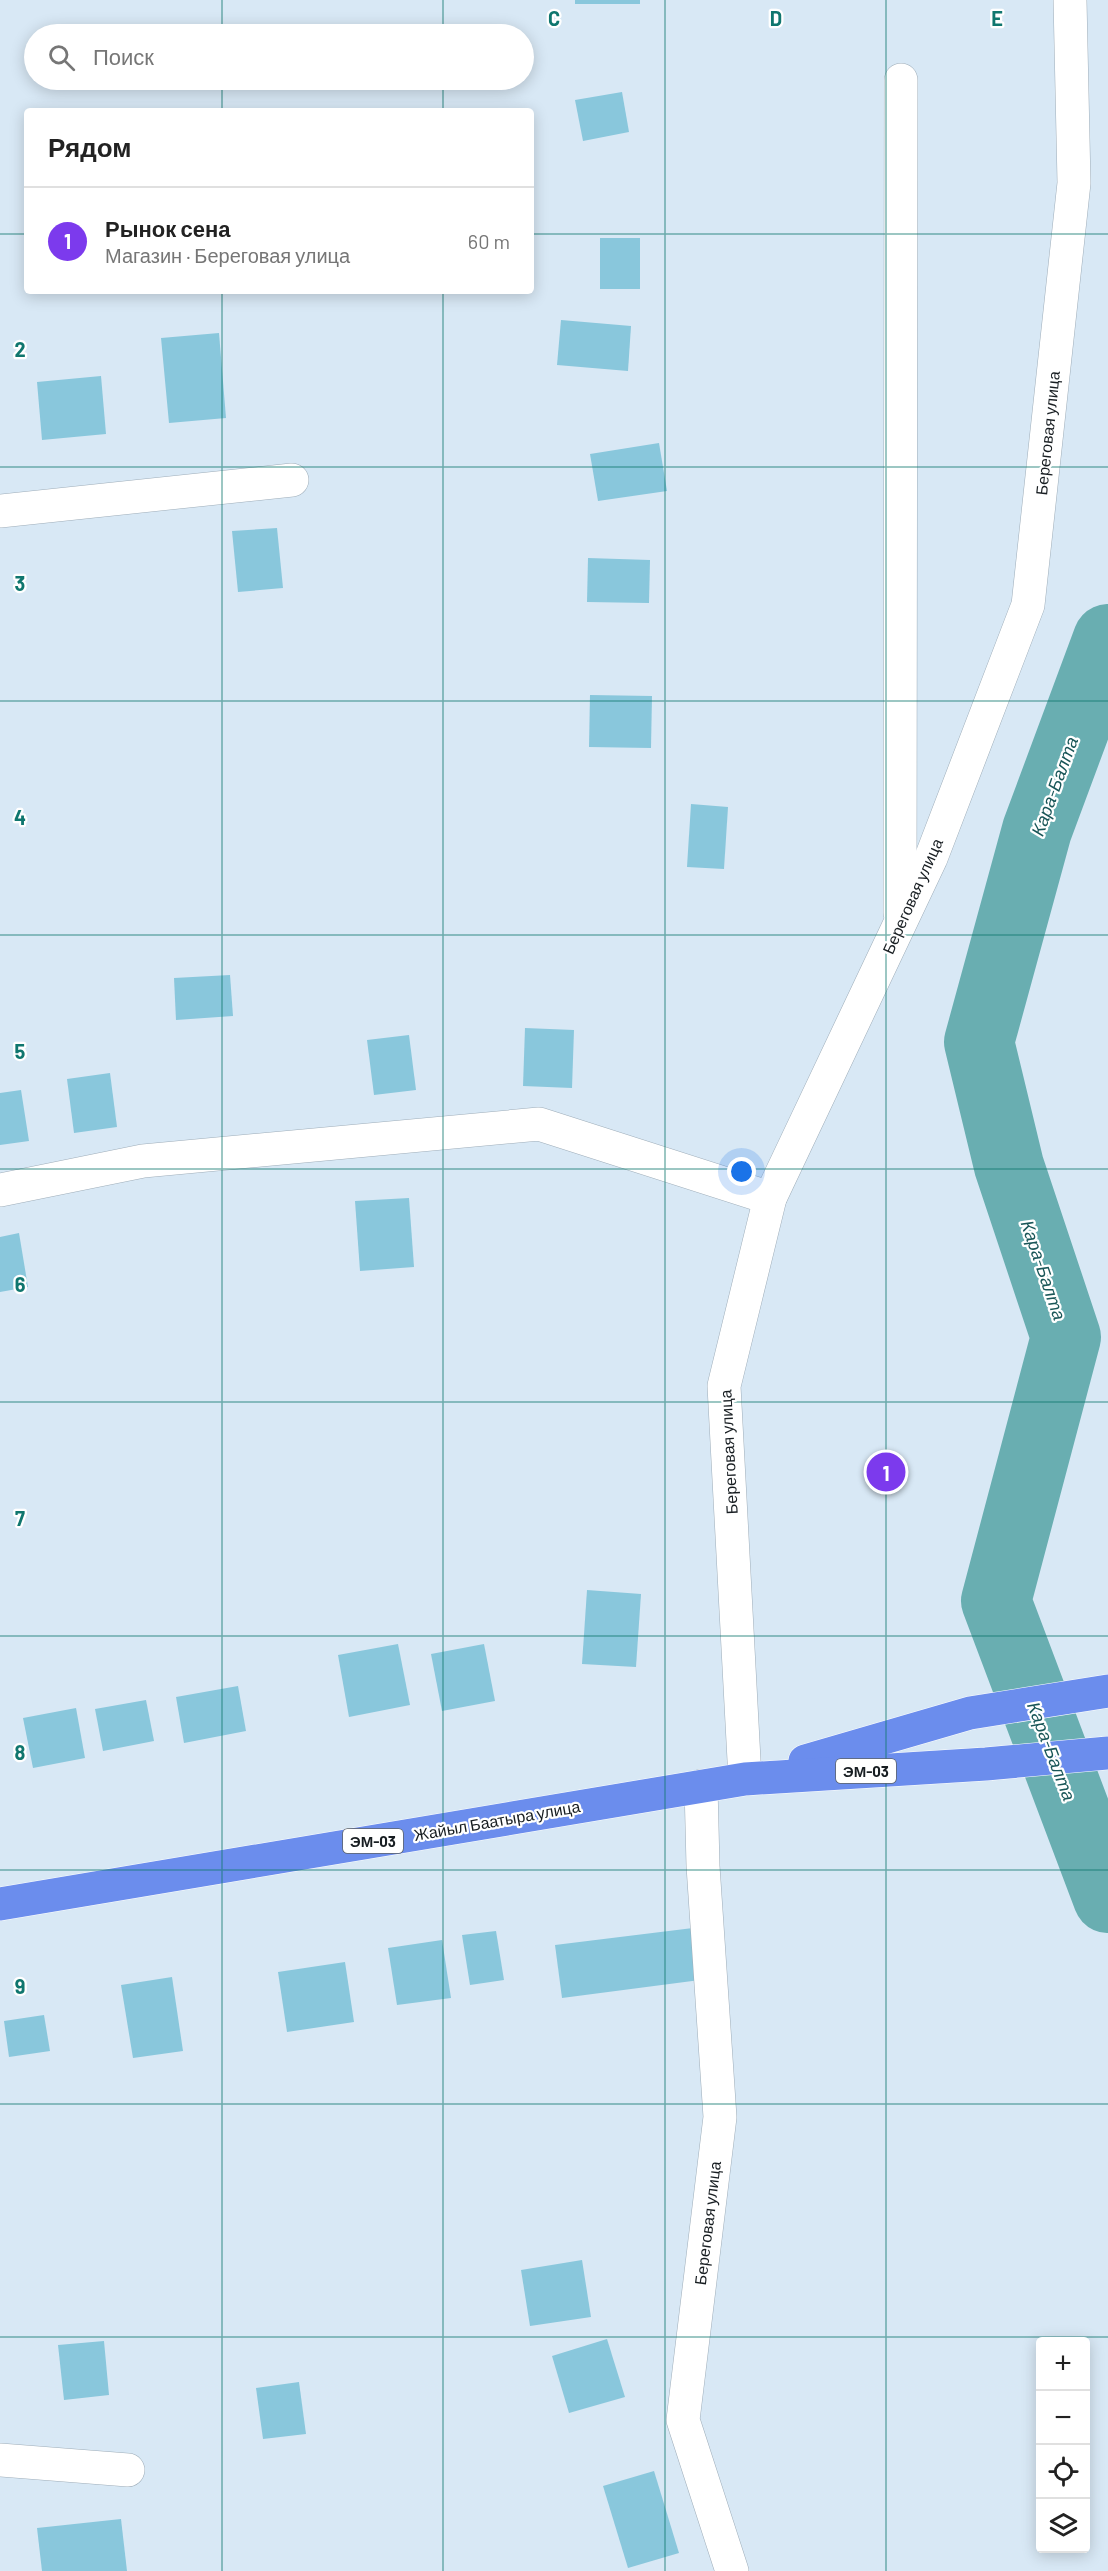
<!DOCTYPE html>
<html lang="ru">
<meta charset="utf-8">
<style>
body{margin:0;font-family:Barlow,sans-serif;background:#f6f6f6;color:#222}
.controls{position:absolute;right:18px;bottom:18px;display:grid;overflow:hidden;border-radius:6px;box-shadow:0 3px 15px #0003}
.controls button{width:54px;height:54px;display:grid;place-items:center;padding:0;border:0;border-bottom:2px solid #e0e0e0;background:#fff;color:#222;font:30px sans-serif}
.you{position:absolute;left:742px;top:1172px;width:21px;height:21px;margin:-15px;border:4px solid #fff;border-radius:50%;background:#1a73e8;box-shadow:0 0 0 9px #1a73e833}
.badge{display:grid;place-items:center;width:39px;height:39px;border-radius:50%;background:#7c3aed;color:#fff;font-size:20px;font-weight:700}
.pin{position:absolute;translate:-50% -50%;border:3px solid #fff;box-shadow:0 2px 6px #0006}
.list{margin:0;padding:0;list-style:none}
h2{display:flex;justify-content:space-between;align-items:center;height:78px;margin:0;padding:0 24px;font-size:26px}
h2 small{font-size:20px;font-weight:400;color:#767676}
.list li{display:grid;grid-template-columns:39px 1fr auto;gap:18px;align-items:center;box-sizing:border-box;height:108px;padding:0 24px;border-top:2px solid #e0e0e0}
.list b{display:block;font-size:22px;white-space:nowrap}
.list p{margin:0;font-size:20px;white-space:nowrap;color:#767676}
.list em{font-size:20px;font-style:normal;color:#767676}
.icon{flex:none;width:33px;height:33px;fill:none;stroke:currentColor;stroke-width:2;stroke-linecap:round;stroke-linejoin:round}
.map{position:relative;flex:none;width:1108px;height:2571px;overflow:hidden}
.search{position:absolute;background:#fff;box-shadow:0 3px 15px #0003;left:24px;top:24px;width:510px;height:66px;display:flex;align-items:center;gap:15px;box-sizing:border-box;padding:0 21px;border-radius:33px;color:#767676;font-size:22px}
.panel{position:absolute;background:#fff;box-shadow:0 3px 15px #0003;left:24px;top:108px;width:510px;height:186px;border-radius:6px}
.map>svg:first-child{display:block}
.lines{fill:none;stroke-linecap:round;stroke-linejoin:round}
.river{stroke:#69aeb1;stroke-width:70}
.building{fill:#89c7dc}
.minor-casing{stroke:#9eadb9;stroke-width:34}
.highway-casing{stroke:#fff;stroke-width:34}
.minor{stroke:#fff;stroke-width:33}
.highway{stroke:#6b8ded;stroke-width:33}
.grid{fill:none;stroke:#0f766e;stroke-width:1.5;stroke-opacity:0.55}
.labels{text-anchor:middle;dominant-baseline:central;stroke-width:4.5;stroke-linejoin:round;paint-order:stroke}
.shield{fill:#fff;stroke:#5d6264;stroke-width:1.5}
.shield-label{font-size:15px;font-weight:bold;fill:#181e22}
.street-label{font-size:16px;fill:#181e22;stroke:#fff}
.water-label{font-size:18px;font-style:italic;fill:#195658;stroke:#fff}
.grid-label{font-size:20px;text-anchor:middle;font-weight:bold;fill:#0f766e;stroke:#fff;stroke-width:4.5;stroke-linejoin:round;paint-order:stroke}
</style>
<div class="map">
<svg width="1108" height="2571" viewBox="0 0 1108 2571">
<rect width="100%" height="100%" fill="#d8e8f5"/>
<g class="lines">
<path class="river" d="M1108,639L1037,830L979,1042L1009,1166L1066,1337L996,1601L1108,1898"/>
</g>
<g class="building">
<rect x="575" y="0" width="65" height="4"/>
<path d="M622,92L629,132L583,141L575,100Z"/>
<rect x="600" y="238" width="40" height="51"/>
<path d="M561,320L631,326L628,371L557,365Z"/>
<path d="M219,333L226,418L169,423L161,338Z"/>
<path d="M101,376L106,434L42,440L37,382Z"/>
<path d="M659,443L667,491L598,501L590,454Z"/>
<path d="M277,528L283,588L238,592L232,531Z"/>
<path d="M588,558L650,560L649,603L587,602Z"/>
<path d="M590,695L652,696L651,748L589,747Z"/>
<path d="M691,804L728,807L724,869L687,867Z"/>
<path d="M230,975L233,1016L176,1020L174,978Z"/>
<path d="M525,1028L574,1030L572,1088L523,1086Z"/>
<path d="M409,1035L416,1090L374,1095L367,1040Z"/>
<path d="M110,1073L117,1127L74,1133L67,1079Z"/>
<path d="M21,1090L29,1141L0,1145V1093Z"/>
<path d="M409,1198L414,1267L360,1271L355,1201Z"/>
<path d="M19,1233L28,1287L0,1292V1237Z"/>
<path d="M587,1590L641,1594L636,1667L582,1664Z"/>
<path d="M398,1644L410,1705L349,1717L338,1655Z"/>
<path d="M484,1644L495,1701L442,1711L431,1654Z"/>
<path d="M238,1686L246,1731L184,1743L176,1697Z"/>
<path d="M146,1700L154,1741L103,1751L95,1709Z"/>
<path d="M76,1708L85,1758L33,1768L23,1718Z"/>
<path d="M693,1928L700,1980L562,1998L555,1945Z"/>
<path d="M496,1931L504,1980L470,1985L462,1935Z"/>
<path d="M442,1940L451,1998L397,2005L388,1948Z"/>
<path d="M345,1962L354,2022L287,2032L278,1972Z"/>
<path d="M172,1977L183,2051L133,2058L121,1985Z"/>
<path d="M44,2015L50,2051L9,2057L4,2021Z"/>
<path d="M582,2260L591,2317L530,2326L521,2270Z"/>
<path d="M607,2339L625,2397L569,2413L552,2356Z"/>
<path d="M104,2341L109,2395L64,2400L58,2345Z"/>
<path d="M299,2382L306,2434L263,2439L256,2388Z"/>
<path d="M654,2471L679,2553L628,2568L603,2486Z"/>
<path d="M121,2519L127,2571H42L37,2528Z"/>
</g>
<g class="lines">
<defs>
<g id="minor">
<path d="M0,511L292,480"/>
<path d="M900,913L901,80"/>
<path d="M0,1190L143,1161L539,1124L770,1198"/>
<path d="M745,1779L724,1386L770,1198L931,858L1028,605L1074,183L1070,0"/>
<path d="M701,1786L703,1866L720,2117L683,2420L732,2571"/>
<path d="M0,2460L128,2470"/>
</g>
<g id="highway">
<path d="M805,1761L970,1713L1108,1691"/>
<path d="M0,1904L745,1779L986,1764L1108,1753"/>
</g>
</defs>
<use href="#minor" class="minor-casing"/>
<use href="#highway" class="highway-casing"/>
<use href="#minor" class="minor"/>
<use href="#highway" class="highway"/>
</g>
<path class="grid" d="M222,0V34M443,0V34M665,0V2571M886,0V2571M222,80V111M443,80V111M0,234H27M531,234H1108M222,291V2571M443,291V2571M0,467H1108M0,701H1108M0,935H1108M0,1169H1108M0,1402H1108M0,1636H1108M0,1870H1108M0,2104H1108M0,2337H1108"/>
<g class="labels">
<g class="shield">
<rect x="836" y="1759" width="60" height="24" rx="4.5"/>
<rect x="343" y="1829" width="60" height="24" rx="4.5"/>
</g>
<g class="shield-label">
<text x="866" y="1771">ЭМ-03</text>
<text x="373" y="1841">ЭМ-03</text>
</g>
<g class="street-label">
<text transform="translate(1047 433) rotate(-84)">Береговая улица</text>
<text transform="translate(912 896) rotate(-66)">Береговая улица</text>
<text transform="translate(728 1452) rotate(-93)">Береговая улица</text>
<text transform="translate(497 1820) rotate(-10)">Жайыл Баатыра улица</text>
<text transform="translate(707 2223) rotate(-83)">Береговая улица</text>
</g>
<g class="water-label">
<text transform="translate(1054 786) rotate(-70)">Кара-Балта</text>
<text transform="translate(1044 1270) rotate(71)">Кара-Балта</text>
<text transform="translate(1052 1751) rotate(69)">Кара-Балта</text>
</g>
</g>
<g class="grid-label">
<text x="554" y="26">C</text>
<text x="776" y="26">D</text>
<text x="997" y="26">E</text>
<text x="20" y="357">2</text>
<text x="20" y="591">3</text>
<text x="20" y="825">4</text>
<text x="20" y="1059">5</text>
<text x="20" y="1292">6</text>
<text x="20" y="1526">7</text>
<text x="20" y="1760">8</text>
<text x="20" y="1994">9</text>
</g>
</svg>
<div class="controls">
<button>+</button>
<button>−</button>
<button><svg class="icon" aria-label="locate" viewBox="0 0 24 24"><circle cx="12" cy="12" r="6"/><path d="M12 2v4M12 18v4M2 12h4M18 12h4"/></svg></button>
<button><svg class="icon" aria-label="layers" viewBox="0 0 24 24"><path d="M12 4l9 5-9 5-9-5zM3 14l9 5 9-5"/></svg></button>
</div>
<div class="you"></div>
<div class="pin badge" style="left:886px;top:1472px">1</div>
<div class="search"><svg class="icon" aria-label="search" viewBox="0 0 24 24"><circle cx="10" cy="10" r="6"/><path d="M15 15l6 6"/></svg>Поиск</div>
<section class="panel">
<h2>Рядом<small></small></h2>
<ul class="list">
<li><span class="badge">1</span><div><b>Рынок сена</b><p>Магазин · Береговая улица</p></div><em>60 m</em></li>
</ul>
</section>
</div>
